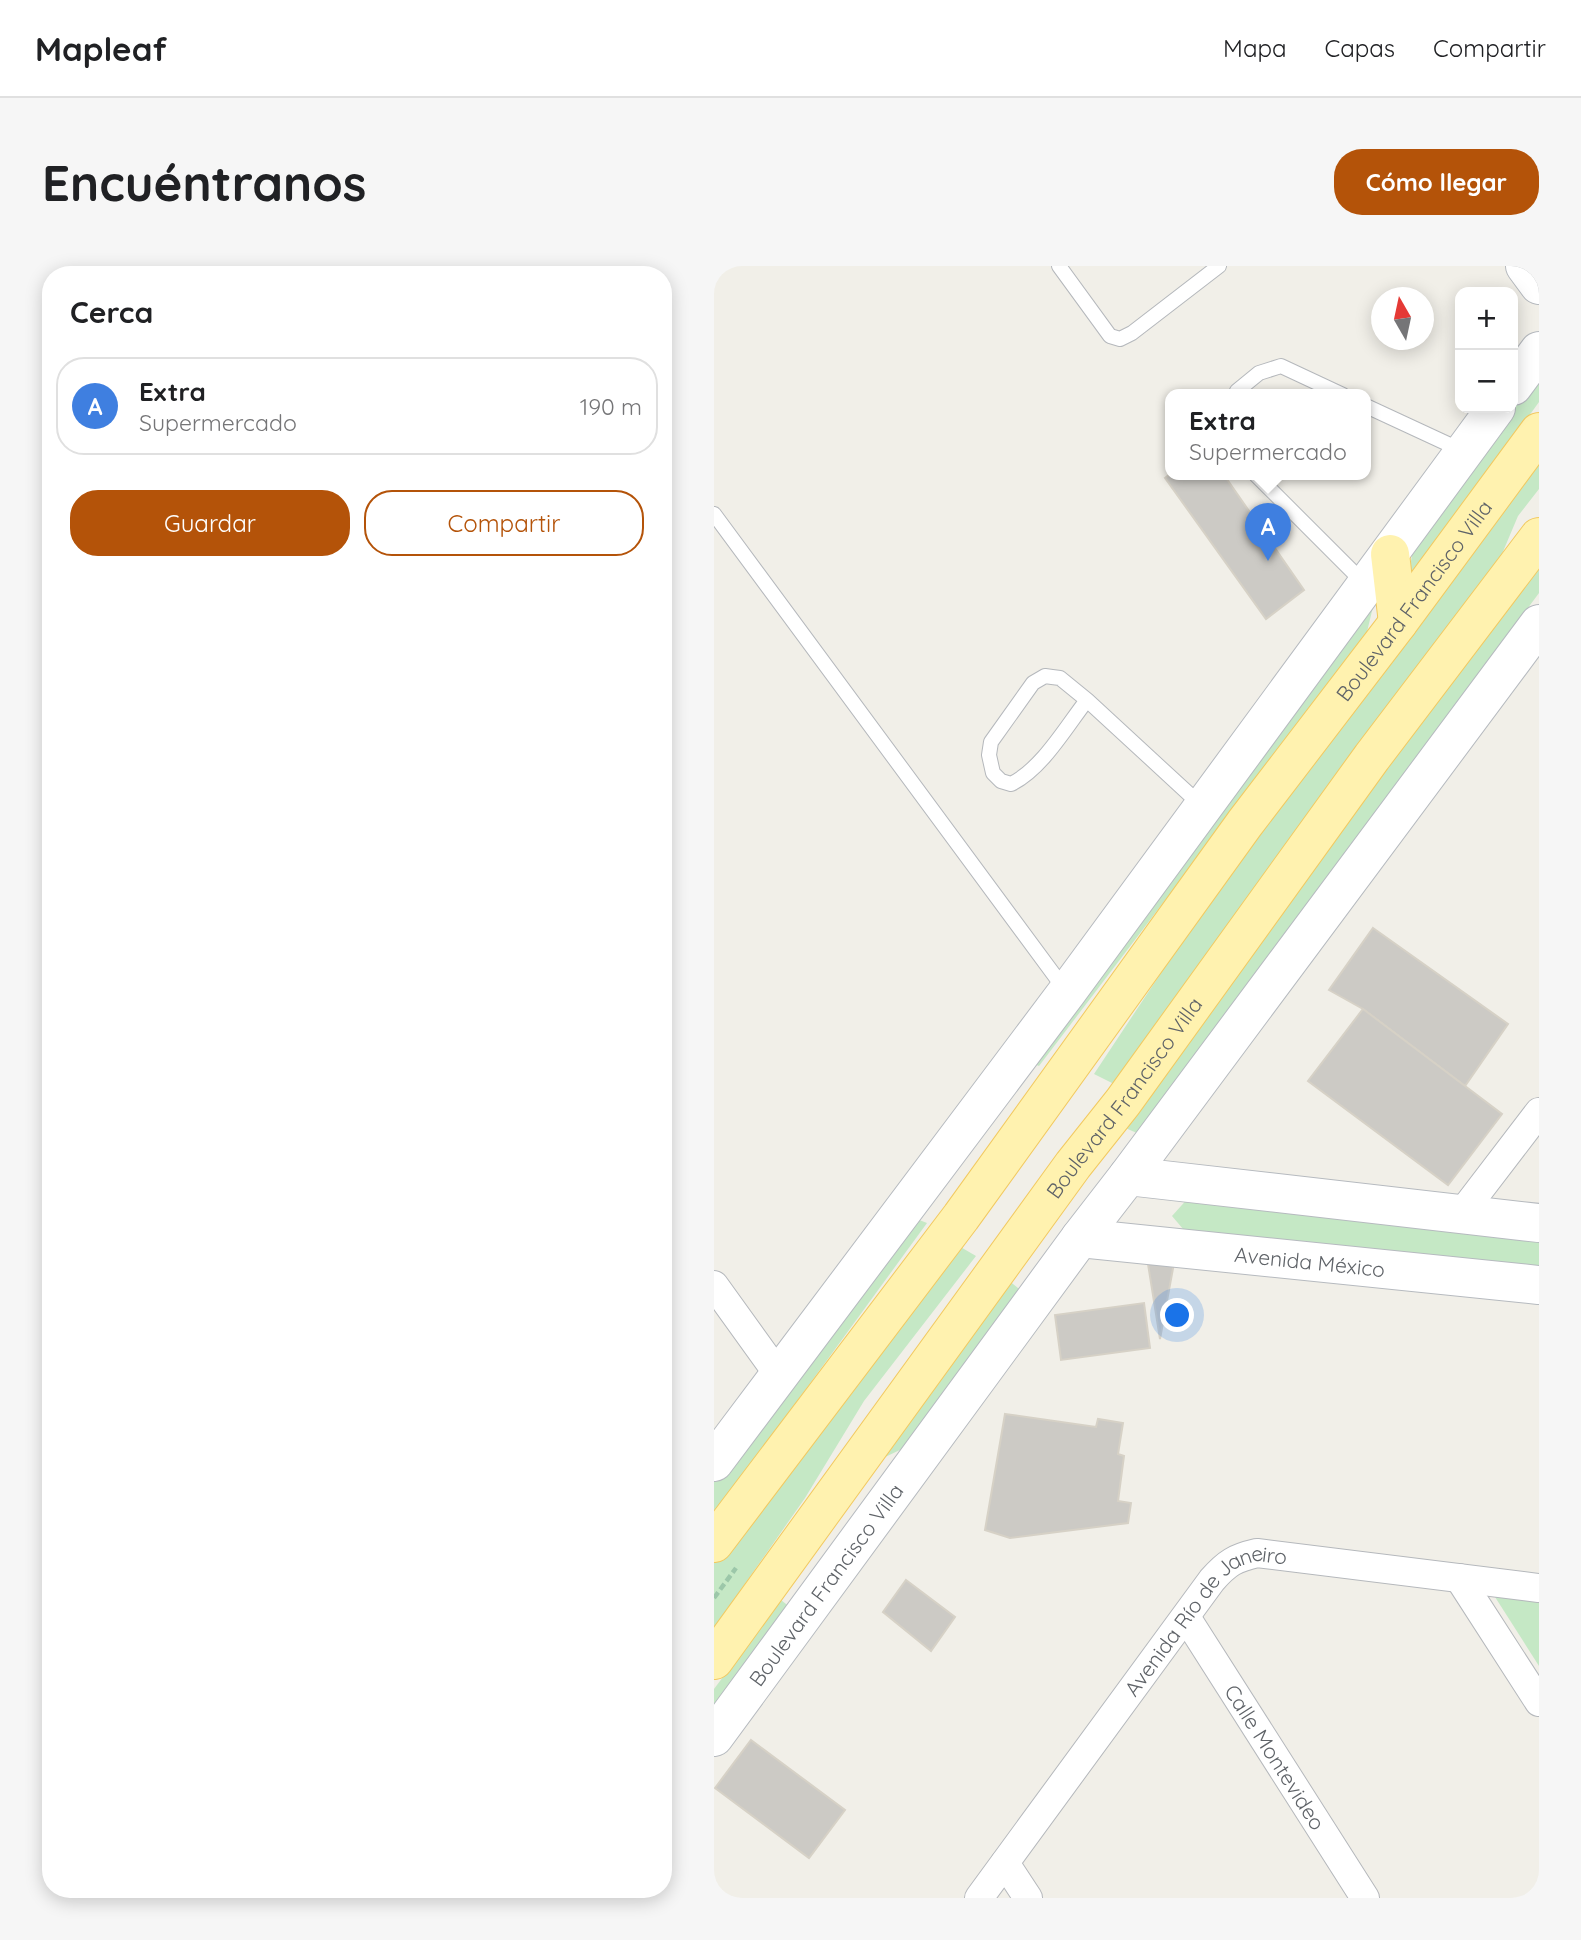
<!DOCTYPE html>
<html lang="es">
<meta charset="utf-8">
<style>
body{margin:0;font-family:Quicksand,sans-serif;background:#f6f6f6;color:#202124}
.controls{position:absolute;right:21px;top:21px;display:grid;overflow:hidden;border-radius:14px;box-shadow:0 4px 18px #0003}
.controls button{width:63px;height:63px;display:grid;place-items:center;padding:0;border:0;border-bottom:2px solid #e0e0e0;background:#fff;color:#202124;font:35px sans-serif}
.compass{position:absolute;left:657px;top:21px;width:63px;height:63px;border-radius:50%;background:#fff;box-shadow:0 4px 18px #0003;rotate:351deg}
.you{position:absolute;left:464px;top:1050px;width:24px;height:24px;margin:-18px;border:5px solid #fff;border-radius:50%;background:#1a73e8;box-shadow:0 0 0 10px #1a73e833}
.badge{display:grid;place-items:center;width:46px;height:46px;border-radius:50%;background:#b45309;color:#fff;font-size:23px;font-weight:700}
.pin{position:absolute;translate:-50% -58px;filter:drop-shadow(0 2px 4px #0008)}
.pin::after{content:'';position:absolute;top:37px;width:24px;height:21px;background:inherit;clip-path:polygon(0 0,100% 0,50% 100%)}
.popup{position:absolute;left:451px;top:123px;width:206px;height:91px;box-sizing:border-box;display:grid;place-content:center;border-radius:14px;background:#fff;filter:drop-shadow(0 2px 5px #0005);font-size:23px;white-space:nowrap;color:#757577}
.popup b{font-size:26px;color:#202124}
.popup::after{content:'';position:absolute;left:50%;top:100%;margin-left:-14px;border:14px solid transparent;border-top-color:#fff}
.list{margin:0;padding:0;list-style:none}
h2{display:flex;justify-content:space-between;align-items:center;height:91px;margin:0;padding:0 28px;font-size:30px}
h2 small{font-size:23px;font-weight:400;color:#757577}
.list li{display:grid;grid-template-columns:46px 1fr auto;gap:21px;align-items:center;box-sizing:border-box;height:98px;margin:0 14px 14px;padding:0 14px;border:2px solid #e0e0e0;border-radius:28px}
.list b{display:block;font-size:26px;white-space:nowrap}
.list p{margin:0;font-size:23px;white-space:nowrap;color:#757577}
.list em{font-size:23px;font-style:normal;color:#757577}
.actions{display:flex;gap:14px;padding:21px 28px}
.actions a{flex:1;padding:16px 0;border:2px solid #b45309;border-radius:28px;text-align:center;font-size:24px;color:#b45309}
.actions .main{background:#b45309;color:#fff}
.map{position:relative;flex:none;width:825px;height:1632px;overflow:hidden;border-radius:28px}
header{display:flex;align-items:center;gap:42px;box-sizing:border-box;height:98px;padding:0 35px;background:#fff;border-bottom:2px solid #e0e0e0}
header strong{font-size:33px}
nav{display:flex;gap:38px;margin-inline-start:auto;font-size:24px}
.intro{display:flex;align-items:center;justify-content:space-between;box-sizing:border-box;height:168px;padding:0 42px}
h1{margin:0;font-size:49px}
.button{padding:18px 32px;border-radius:28px;background:#b45309;color:#fff;font-size:24px;font-weight:700}
main{display:flex;gap:42px;padding:0 42px}
aside{flex:1;background:#fff;border-radius:28px;box-shadow:0 4px 18px #0003}
.map>svg:first-child{display:block}
.green{fill:#c5e8c5}
.building{fill:#cccac5;stroke:#d6d1c6;stroke-width:2}
.lines{fill:none;stroke-linecap:round;stroke-linejoin:round}
.lane-casing{stroke:#b5b8bc;stroke-width:16}
.street-casing{stroke:#b5b8bc;stroke-width:30}
.secondary-casing{stroke:#b6babf;stroke-width:40}
.primary-casing{stroke:#f2c960;stroke-width:40}
.path{stroke:#9cc7a9;stroke-width:4.5;stroke-dasharray:7 3.5;stroke-linecap:butt}
.lane{stroke:#fff;stroke-width:14}
.street{stroke:#fff;stroke-width:28}
.secondary{stroke:#fff;stroke-width:38}
.primary{stroke:#fff2af;stroke-width:38}
.labels{text-anchor:middle;dominant-baseline:central;stroke-width:5;stroke-linejoin:round;paint-order:stroke}
.street-label{font-size:21px;fill:#5f6368;stroke:#fff}
</style>
<header>
<strong>Mapleaf</strong>
<nav><a>Mapa</a><a>Capas</a><a>Compartir</a></nav>
</header>
<div class="intro"><h1>Encuéntranos</h1><a class="button">Cómo llegar</a></div>
<main>
<aside>
<h2>Cerca<small></small></h2>
<ul class="list">
<li><span class="badge" style="background:#3f7fe0">A</span><div><b>Extra</b><p>Supermercado</p></div><em>190 m</em></li>
</ul>
<div class="actions"><a class="main">Guardar</a><a>Compartir</a></div>
</aside>
<div class="map">
<svg width="825" height="1632" viewBox="0 0 825 1632">
<rect width="100%" height="100%" fill="#f1efe8"/>
<g class="green">
<path d="M825,104V136L692,319L701,275Z"/>
<path d="M825,196V223L804,250L785,295L404,820L380,808L502,624Z"/>
<path d="M825,294V327L425,868L407,860Z"/>
<path d="M664,320L652,370L325,800L313,795Z"/>
<path d="M476,930L825,970V1005L475,970L458,950Z"/>
<path d="M190,948L213,957L0,1249V1213Z"/>
<path d="M238,976L262,990L150,1135L91,1232L0,1362V1295Z"/>
<path d="M294,1014L309,1026L188,1183L152,1200Z"/>
<path d="M774,1320L825,1325V1400Z"/>
<path d="M67,1334L77,1342L0,1447V1423Z"/>
</g>
<g class="building">
<path d="M456,208V209H510L590,324L552,353L451,212Z"/>
<path d="M659,662L794,758L751,820L649,743L615,724Z"/>
<path d="M649,743L788,848L734,919L594,815Z"/>
<path d="M460,997L446,1073L434,998Z"/>
<path d="M430,1037L436,1082L347,1094L341,1049Z"/>
<path d="M291,1148L382,1161L384,1153L409,1157L404,1188L410,1190L404,1235L417,1237L414,1257L296,1272L271,1264Z"/>
<path d="M192,1314L241,1351L217,1385L169,1346Z"/>
<path d="M37,1474L131,1544L95,1592L1,1522Z"/>
</g>
<g class="lines">
<defs>
<g id="lane">
<path d="M345,0L396,70L406,73L418,67L505,0"/>
<path d="M521,129L523,125L545,107L567,100L629,129"/>
<path d="M652,140L749,185"/>
<path d="M542,209L650,317"/>
<path d="M0,248L352,725"/>
<path d="M373,434C352,461 328,503 297,518L287,515L279,507L275,489L277,476L319,417L331,410L338,411L346,412L373,434L488,540"/>
</g>
<g id="street">
<path d="M747,948L825,846"/>
<path d="M0,1019L64,1108"/>
<path d="M745,1312L825,1436"/>
<path id="s1" d="M472,1351L651,1632"/>
<path d="M291,1597L314,1632"/>
<path id="s2" d="M265,1632L498,1314C513,1297 521,1292 543,1287L825,1322"/>
</g>
<g id="secondary">
<path d="M811,0L825,19"/>
<path d="M799,120L825,85"/>
<path d="M414,910L825,957"/>
<path id="s3" d="M366,972L825,1019"/>
<path d="M0,1196L353,726L782,142"/>
<path id="s4" d="M0,1471L366,972L414,910L825,358"/>
</g>
<g id="primary">
<path d="M676,288L684,357"/>
<path id="s5" d="M0,1277L247,951L531,557L684,357L825,166"/>
<path id="s6" d="M0,1394L359,899L409,836L658,491L825,271"/>
</g>
</defs>
<use href="#lane" class="lane-casing"/>
<use href="#street" class="street-casing"/>
<use href="#secondary" class="secondary-casing"/>
<use href="#primary" class="primary-casing"/>
<path class="path" d="M0,1332L22,1302"/>
<use href="#lane" class="lane"/>
<use href="#street" class="street"/>
<use href="#secondary" class="secondary"/>
<use href="#primary" class="primary"/>
</g>
<g class="labels">
<g class="street-label">
<text stroke="none"><textPath href="#s5" startOffset="1174">Boulevard Francisco Villa</textPath></text>
<text stroke="none"><textPath href="#s6" startOffset="696">Boulevard Francisco Villa</textPath></text>
<text stroke="none"><textPath href="#s3" startOffset="231">Avenida México</textPath></text>
<text stroke="none"><textPath href="#s4" startOffset="189">Boulevard Francisco Villa</textPath></text>
<text stroke="none"><textPath href="#s2" startOffset="366">Avenida Río de Janeiro</textPath></text>
<text stroke="none"><textPath href="#s1" startOffset="166">Calle Montevideo</textPath></text>
</g>
</g>
</svg>
<div class="controls">
<button>+</button>
<button>−</button>
</div>
<svg class="compass" viewBox="-18 -18 36 36"><path d="M0-13l5 13h-10z" fill="#e53935"/><path d="M0 13l5-13h-10z" fill="#757577"/></svg>
<div class="you"></div>
<div class="pin badge" style="left:554px;top:295px;background:#3f7fe0">A</div>
<div class="popup"><b>Extra</b>Supermercado</div>
</div>
</main>
